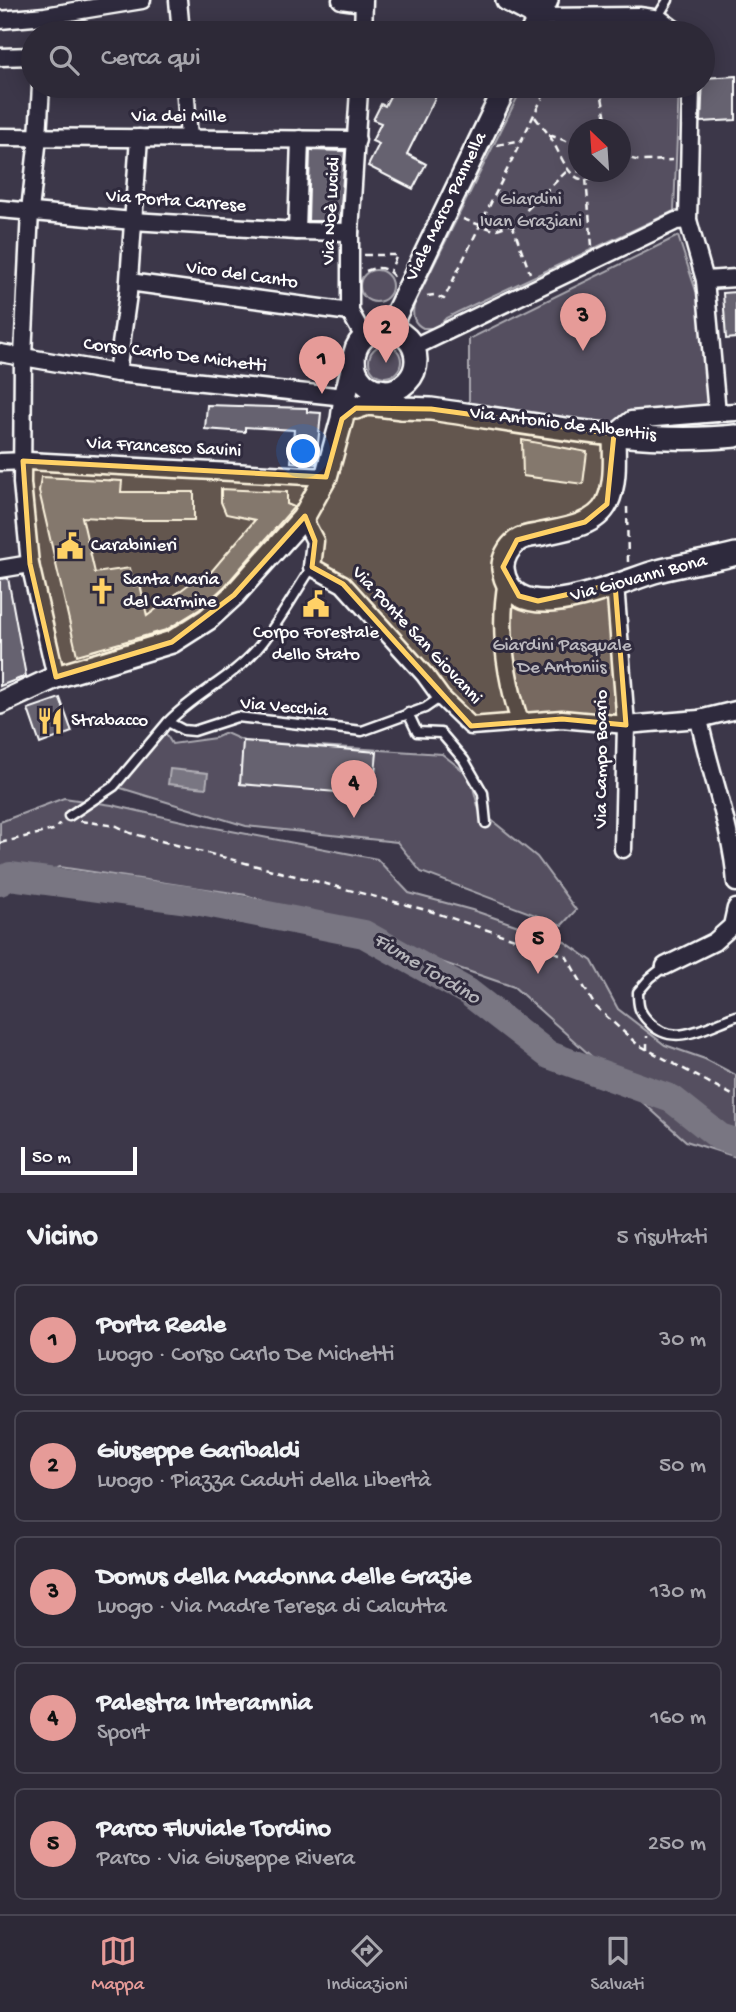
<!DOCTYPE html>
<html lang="it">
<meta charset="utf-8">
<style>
body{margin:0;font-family:"Gochi Hand",sans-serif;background:#35313f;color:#f1f3f6}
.compass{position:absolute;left:568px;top:119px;width:63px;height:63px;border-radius:50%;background:#2d2937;box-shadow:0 4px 18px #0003;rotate:335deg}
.scale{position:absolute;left:21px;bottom:18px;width:116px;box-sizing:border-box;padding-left:7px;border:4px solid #fff;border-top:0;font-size:19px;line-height:24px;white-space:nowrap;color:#fff;-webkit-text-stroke:5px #2f2a3d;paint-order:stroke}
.you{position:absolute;left:304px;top:452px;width:24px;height:24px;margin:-18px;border:5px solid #fff;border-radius:50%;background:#1a73e8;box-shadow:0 0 0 10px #1a73e833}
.badge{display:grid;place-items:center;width:46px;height:46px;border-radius:50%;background:#e69b98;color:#111;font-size:23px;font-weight:700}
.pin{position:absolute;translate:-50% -58px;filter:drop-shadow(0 2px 4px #0008)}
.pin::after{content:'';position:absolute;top:37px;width:24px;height:21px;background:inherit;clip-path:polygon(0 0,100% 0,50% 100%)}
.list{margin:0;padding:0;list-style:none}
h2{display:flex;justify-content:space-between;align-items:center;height:91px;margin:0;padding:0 28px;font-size:30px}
h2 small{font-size:23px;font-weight:400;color:#a7a6ad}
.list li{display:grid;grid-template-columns:46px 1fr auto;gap:21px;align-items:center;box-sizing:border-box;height:112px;margin:0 14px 14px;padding:0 14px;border:2px solid #484552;border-radius:10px}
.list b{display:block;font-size:26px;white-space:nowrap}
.list p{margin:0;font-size:23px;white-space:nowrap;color:#a7a6ad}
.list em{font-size:23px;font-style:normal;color:#a7a6ad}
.icon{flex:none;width:38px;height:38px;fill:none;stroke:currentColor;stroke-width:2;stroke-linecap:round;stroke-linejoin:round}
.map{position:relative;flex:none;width:736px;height:1193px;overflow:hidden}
.search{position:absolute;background:#2d2937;box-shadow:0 4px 18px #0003;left:21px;right:21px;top:21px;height:77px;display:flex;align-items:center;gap:18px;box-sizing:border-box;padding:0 24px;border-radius:38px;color:#a7a6ad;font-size:26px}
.sheet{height:721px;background:#2d2937}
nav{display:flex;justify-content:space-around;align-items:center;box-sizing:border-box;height:98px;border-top:2px solid #484552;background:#2d2937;font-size:19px;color:#a7a6ad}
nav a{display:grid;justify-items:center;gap:4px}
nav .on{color:#e69b98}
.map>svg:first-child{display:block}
.green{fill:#555060;stroke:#aaa8b0;stroke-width:2;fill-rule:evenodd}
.water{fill:#797682;stroke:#afadb4;stroke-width:2}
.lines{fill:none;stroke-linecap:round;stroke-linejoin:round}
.river{stroke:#797682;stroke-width:28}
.building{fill:#666270;stroke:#fff;stroke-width:2}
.lane-casing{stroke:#fff;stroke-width:13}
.street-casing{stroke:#fff;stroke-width:21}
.secondary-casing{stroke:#fff;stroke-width:26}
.path{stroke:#fff;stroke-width:2.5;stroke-dasharray:7 5;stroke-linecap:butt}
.lane{stroke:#2f2a3d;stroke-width:8}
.street{stroke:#2f2a3d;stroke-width:16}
.secondary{stroke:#2f2a3d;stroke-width:21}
.marked{fill:#ffd166;fill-opacity:0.2;stroke:#ffd166;stroke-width:5;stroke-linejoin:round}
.labels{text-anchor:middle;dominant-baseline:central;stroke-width:6;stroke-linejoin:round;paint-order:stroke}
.street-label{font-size:19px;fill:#fff;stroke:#2f2a3d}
.park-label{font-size:19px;fill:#bbb9bf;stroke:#2f2a3d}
.poi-label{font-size:19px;fill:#fff;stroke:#2f2a3d;text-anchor:start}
.water-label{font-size:21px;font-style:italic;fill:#b5b4ba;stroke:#2f2a3d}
</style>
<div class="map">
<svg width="736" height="1193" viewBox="0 0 736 1193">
<rect width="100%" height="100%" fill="#3c3749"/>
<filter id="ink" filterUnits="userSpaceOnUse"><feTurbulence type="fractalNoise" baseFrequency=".0143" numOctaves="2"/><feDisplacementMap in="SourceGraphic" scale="14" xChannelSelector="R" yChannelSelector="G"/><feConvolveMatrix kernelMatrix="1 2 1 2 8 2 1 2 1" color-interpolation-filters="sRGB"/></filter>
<g filter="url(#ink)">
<g class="green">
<path d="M635,26L651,33H552Z"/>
<path d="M523,86H679L674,211L458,312L446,318L437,328H423C413,323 412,315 414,305ZM578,130H620V172H578Z"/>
<path d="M678,236L696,291H707L717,413L631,420L614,434L469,414V339Z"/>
<circle cx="376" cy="286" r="16"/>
<circle cx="385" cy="361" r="16"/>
<path d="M615,584L626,725L520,722L503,604L555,600Z"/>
<path d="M168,722L166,734L172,744L215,738L226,733L244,741L442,754L470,776L479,810L537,857L576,910L562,925L421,872L397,842L246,826L114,786Z"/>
<path d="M64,798L112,805L195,824L377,859L409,893L472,910L565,942L592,961L618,1009L665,1045L705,1059L736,1075V1157L686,1141L514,987L246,895L60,867L0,891V822Z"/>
</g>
<path class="water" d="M170,769L208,773L206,788L168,784Z"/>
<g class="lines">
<path class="river" d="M0,882L10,876L196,901L364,934L468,992L549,1055L672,1099L720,1137L736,1142"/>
</g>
<g class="building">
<path d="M736,76V120L701,122L703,78Z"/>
<path d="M395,86H441L407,154L426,164L413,189L368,166L379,144L372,141L381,123L373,120L381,104L385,106Z"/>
<path d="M310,150L345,151L340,221H308Z"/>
<path d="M736,292V338L726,339L723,293Z"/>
<path d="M207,405L307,408V412L321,413L316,464L291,462L294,430L245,427V432L205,429Z"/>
<path d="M522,440L587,452L583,484L523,476Z"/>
<path d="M41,477L122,481L121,492H194V520H140L82,517L95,573L130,568L134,586L140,584L147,616L201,575L205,579L255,520L226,514L221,502V489L287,492V504L294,507L225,586L200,609L166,630L77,655L39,491Z"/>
<path d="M8,578L26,676L0,686V579Z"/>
<path d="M60,698L72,732L40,744L28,709Z"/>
<path d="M243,741L377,752L373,795L240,784Z"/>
</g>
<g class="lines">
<defs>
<g id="lane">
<path d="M657,18L668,0"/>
<path d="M312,567C294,594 278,625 257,649C232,678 195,694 168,722L183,730L194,731L237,717L362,731L425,708L441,697"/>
<path d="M408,713L417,732L441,733L464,760L483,793L486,823"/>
<path d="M69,816L114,786L168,722"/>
<path d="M665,966L650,978L638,992C638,1006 639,1012 649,1022C673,1049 707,1026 736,1016"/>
</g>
<g id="street">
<path d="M178,0L181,33"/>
<path d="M341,0L363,3"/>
<path d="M539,17L639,16L660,19L679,33"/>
<path d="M0,20L45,16L142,0"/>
<path d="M363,33L364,0"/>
<path d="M0,57L33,56"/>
<path d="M41,86L38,137L30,211L23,356L22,483L30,564L56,677"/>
<path d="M185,86L189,138"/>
<path d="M691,86L688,220L705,280L717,413L736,412"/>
<path d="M0,137L357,140"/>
<path d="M0,209L133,221L297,231L350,232"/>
<path d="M297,231L300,139"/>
<path d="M705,280L736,278"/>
<path d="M129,282L350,312"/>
<path d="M364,337L350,312V232L359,90L366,86"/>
<path d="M414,347L676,221L688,220"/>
<path d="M0,353L117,373L345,397"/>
<path d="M117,373L128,294L139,138"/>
<path d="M614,434L631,420L717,413"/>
<path d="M0,462L28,461L326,477"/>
<path d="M303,518L315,541L312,567L343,584L425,675L441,697L471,726L562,719L626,725L699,719L736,710"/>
<path d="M0,569L30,564"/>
<path d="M507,581C498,629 505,675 520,722"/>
<path d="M615,584L626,725L623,849"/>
<path d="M699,719C710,774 732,827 736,883"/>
<path d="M665,966L714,942L732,926L736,908"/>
</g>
<g id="secondary">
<path d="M507,0L539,17"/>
<path d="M531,33L547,0"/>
<path d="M389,329L506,86"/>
<circle cx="385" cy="360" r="31"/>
<path d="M381,390L402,408L431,409C531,423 635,446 736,436"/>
<path d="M356,408L368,404L402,408"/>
<path d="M614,434C614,455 617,483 607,503C595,527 560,530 537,535C530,536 522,537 517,541C509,547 502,559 503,569C512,635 623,580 658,571C684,564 710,561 736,554"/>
<path d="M0,703L56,677L172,642L208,619L234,595L303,518L326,477L342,419L345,397L354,361"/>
</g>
</defs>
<use href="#lane" class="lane-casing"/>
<use href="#street" class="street-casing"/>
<use href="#secondary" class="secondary-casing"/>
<g class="path">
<path d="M600,86L608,130"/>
<path d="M535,117C539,123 545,129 549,135C565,160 570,196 608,172"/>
<path d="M549,135L578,145"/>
<path d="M497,145L522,140"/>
<path d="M620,156L640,161L673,160"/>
<path d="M586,179L592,246"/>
<path d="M463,219L494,230L512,224L568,170"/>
<path d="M512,224L530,273"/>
<path d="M364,255H397L390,271"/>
<path d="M366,271C377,266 387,267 394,277"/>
<path d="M427,296L434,295L444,299L548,86"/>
<path d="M627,507L628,563"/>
<path d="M80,821L117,826L130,833L430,911L566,956L595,1006L637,1044L736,1097"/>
<path d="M0,843L53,830L60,824"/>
<path d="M647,1050V1036"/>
</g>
<use href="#lane" class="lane"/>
<use href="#street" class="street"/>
<use href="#secondary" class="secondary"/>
</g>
</g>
<path class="marked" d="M356,408L431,409L614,434L607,504L585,522L517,540L503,567L519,596L538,601L615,584L626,725L562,719L471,726L343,584L312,567L315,541L305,516L234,595L172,642L56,677L30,564L23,461L326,477L342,419Z"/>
<defs>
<symbol id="civic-bare" viewBox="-9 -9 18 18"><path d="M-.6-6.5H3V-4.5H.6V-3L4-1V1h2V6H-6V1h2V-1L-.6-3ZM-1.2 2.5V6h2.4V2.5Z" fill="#ffd166" stroke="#2f2a3d" stroke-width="2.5" paint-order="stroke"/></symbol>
<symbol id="church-bare" viewBox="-9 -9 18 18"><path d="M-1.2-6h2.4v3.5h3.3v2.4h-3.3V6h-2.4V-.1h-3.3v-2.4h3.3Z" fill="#ffd166" stroke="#2f2a3d" stroke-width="2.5" paint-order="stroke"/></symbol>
<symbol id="restaurant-bare" viewBox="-9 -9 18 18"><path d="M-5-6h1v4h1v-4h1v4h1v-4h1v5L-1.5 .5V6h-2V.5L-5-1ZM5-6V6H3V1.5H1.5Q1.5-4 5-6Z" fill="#ffd166" stroke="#2f2a3d" stroke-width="2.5" paint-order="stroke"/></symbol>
</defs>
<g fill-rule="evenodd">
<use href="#civic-bare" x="51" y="527" width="38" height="38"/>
<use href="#church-bare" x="83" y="572" width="38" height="38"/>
<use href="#civic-bare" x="297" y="585" width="38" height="38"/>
<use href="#restaurant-bare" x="31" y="702" width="38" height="38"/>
</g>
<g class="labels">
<g class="street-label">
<text x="179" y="117">Via dei Mille</text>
<text transform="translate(176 202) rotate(4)">Via Porta Carrese</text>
<text transform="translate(447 207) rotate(-64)">Viale Marco Pannella</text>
<text transform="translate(332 211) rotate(-87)">Via Noè Lucidi</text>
<text transform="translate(242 276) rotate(8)">Vico del Canto</text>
<text transform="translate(175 356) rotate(7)">Corso Carlo De Michetti</text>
<text transform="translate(563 425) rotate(7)">Via Antonio de Albentiis</text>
<text transform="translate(164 448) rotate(3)">Via Francesco Savini</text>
<text transform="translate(639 579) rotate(-15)">Via Giovanni Bona</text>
<text transform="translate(416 636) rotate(47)">Via Ponte San Giovanni</text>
<text transform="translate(284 708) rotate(5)">Via Vecchia</text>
<text transform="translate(602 759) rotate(-90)">Via Campo Boario</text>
</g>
<g class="park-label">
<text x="531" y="200">Giardini<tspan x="531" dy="22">Ivan Graziani</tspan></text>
<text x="562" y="646">Giardini Pasquale<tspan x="562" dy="22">De Antoniis</tspan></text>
</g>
<g class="poi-label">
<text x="91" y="546">Carabinieri</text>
<text x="123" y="580">Santa Maria<tspan x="123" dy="22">del Carmine</tspan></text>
<text x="316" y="633" text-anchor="middle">Corpo Forestale<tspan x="316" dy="22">dello Stato</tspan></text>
<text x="71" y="721">Strabacco</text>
</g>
<g class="water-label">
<text transform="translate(426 970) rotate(31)">Fiume Tordino</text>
</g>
</g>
</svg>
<svg class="compass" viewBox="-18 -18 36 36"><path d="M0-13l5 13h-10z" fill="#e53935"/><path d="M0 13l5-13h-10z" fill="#a7a6ad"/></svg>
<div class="scale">50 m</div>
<div class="you"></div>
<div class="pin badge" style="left:322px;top:394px">1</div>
<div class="pin badge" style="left:386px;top:363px">2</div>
<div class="pin badge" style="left:583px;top:351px">3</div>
<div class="pin badge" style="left:354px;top:818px">4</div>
<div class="pin badge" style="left:538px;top:974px">5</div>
<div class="search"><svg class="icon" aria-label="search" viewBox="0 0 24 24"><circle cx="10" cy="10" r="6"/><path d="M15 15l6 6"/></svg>Cerca qui</div>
</div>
<section class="sheet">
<h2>Vicino<small>5 risultati</small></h2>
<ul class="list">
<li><span class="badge">1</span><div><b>Porta Reale</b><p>Luogo · Corso Carlo De Michetti</p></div><em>30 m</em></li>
<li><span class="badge">2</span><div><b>Giuseppe Garibaldi</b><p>Luogo · Piazza Caduti della Libertà</p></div><em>50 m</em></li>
<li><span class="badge">3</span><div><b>Domus della Madonna delle Grazie</b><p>Luogo · Via Madre Teresa di Calcutta</p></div><em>130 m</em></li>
<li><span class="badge">4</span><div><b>Palestra Interamnia</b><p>Sport</p></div><em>160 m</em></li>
<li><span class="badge">5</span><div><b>Parco Fluviale Tordino</b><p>Parco · Via Giuseppe Rivera</p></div><em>250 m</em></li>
</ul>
</section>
<nav>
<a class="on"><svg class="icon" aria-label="map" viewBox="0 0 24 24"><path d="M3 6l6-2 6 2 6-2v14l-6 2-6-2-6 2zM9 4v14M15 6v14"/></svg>Mappa</a>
<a><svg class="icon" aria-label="directions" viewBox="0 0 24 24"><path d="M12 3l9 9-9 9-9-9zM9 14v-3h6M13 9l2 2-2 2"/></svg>Indicazioni</a>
<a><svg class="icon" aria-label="saved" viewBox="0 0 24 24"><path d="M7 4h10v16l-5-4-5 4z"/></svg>Salvati</a>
</nav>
